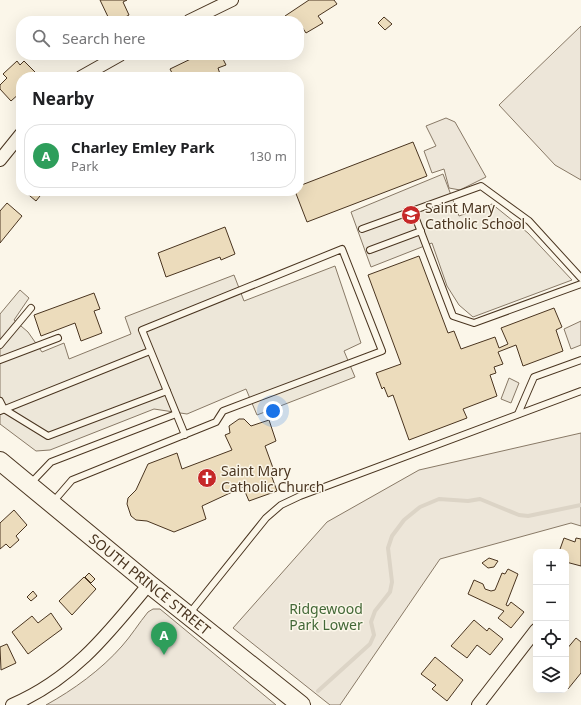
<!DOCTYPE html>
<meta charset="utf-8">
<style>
body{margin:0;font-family:"Noto Sans",sans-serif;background:#f6f6f6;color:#202124}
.controls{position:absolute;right:12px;bottom:12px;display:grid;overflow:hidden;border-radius:8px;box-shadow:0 4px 16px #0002}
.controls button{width:36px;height:36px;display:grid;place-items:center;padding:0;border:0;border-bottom:1px solid #e0e0e0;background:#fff;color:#202124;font:20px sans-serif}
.you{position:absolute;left:273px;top:411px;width:14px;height:14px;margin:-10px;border:3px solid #fff;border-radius:50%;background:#1a73e8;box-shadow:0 0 0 6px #1a73e833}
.badge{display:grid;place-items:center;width:26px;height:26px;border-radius:50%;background:#c62828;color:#fff;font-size:13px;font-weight:700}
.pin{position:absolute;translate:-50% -33px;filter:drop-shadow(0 1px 2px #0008)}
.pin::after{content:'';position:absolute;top:21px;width:14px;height:12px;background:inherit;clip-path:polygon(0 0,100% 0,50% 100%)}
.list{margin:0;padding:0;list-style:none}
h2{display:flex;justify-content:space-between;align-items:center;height:52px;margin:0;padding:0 16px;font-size:17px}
h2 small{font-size:13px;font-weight:400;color:#757577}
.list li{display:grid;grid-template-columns:26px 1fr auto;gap:12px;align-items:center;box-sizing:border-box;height:64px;margin:0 8px 8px;padding:0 8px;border:1px solid #e0e0e0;border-radius:16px}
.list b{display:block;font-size:15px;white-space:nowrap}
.list p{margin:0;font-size:13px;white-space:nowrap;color:#757577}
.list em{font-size:13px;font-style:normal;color:#757577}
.icon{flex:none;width:22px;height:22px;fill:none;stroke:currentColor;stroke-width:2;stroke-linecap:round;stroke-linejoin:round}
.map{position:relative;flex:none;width:581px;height:705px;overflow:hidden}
.search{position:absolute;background:#fff;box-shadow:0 4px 16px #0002;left:16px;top:16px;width:288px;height:44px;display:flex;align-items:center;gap:10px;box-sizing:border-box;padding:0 14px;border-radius:16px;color:#757577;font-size:15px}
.panel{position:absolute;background:#fff;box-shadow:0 4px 16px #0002;left:16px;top:72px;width:288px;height:124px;border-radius:16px}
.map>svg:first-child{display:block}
.green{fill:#ede6d9;stroke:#887966}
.parking{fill:#ede7d9;stroke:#887966}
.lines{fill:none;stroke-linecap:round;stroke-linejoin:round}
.stream{stroke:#dcd4c6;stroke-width:4}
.building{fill:#ecdcbc;stroke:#4a3520}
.lane-casing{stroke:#4a3520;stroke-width:8}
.street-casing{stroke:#4a3520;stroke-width:14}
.secondary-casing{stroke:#4a3520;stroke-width:20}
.lane{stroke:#fbf6e9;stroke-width:6}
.street{stroke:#fbf6e9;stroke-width:12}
.secondary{stroke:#fbf6e9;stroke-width:18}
.labels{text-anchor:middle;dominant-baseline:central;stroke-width:3;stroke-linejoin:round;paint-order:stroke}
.poi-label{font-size:14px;fill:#4a3520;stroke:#fbf6e9;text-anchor:start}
.street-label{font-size:14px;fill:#4a3520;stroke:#fbf6e9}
.park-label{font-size:14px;fill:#436837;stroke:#fbf6e9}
</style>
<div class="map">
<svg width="581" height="705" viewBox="0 0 581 705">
<rect width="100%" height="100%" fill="#fbf6e9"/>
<g class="green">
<path d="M581,26V180L555,165L499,105Z"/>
<path d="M446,118L455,122L486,177L460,190L449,188L444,169L432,173L424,151L436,146L426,126Z"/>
<path d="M581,321V345L571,349L564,329Z"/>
<path d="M581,433V526L571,523L440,559L340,705H330L233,628L327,522L419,470Z"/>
<path d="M153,609H160L276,705H46C73,690 101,670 122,646C131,636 139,623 148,612Z"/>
</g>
<g class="parking">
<path d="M443,174L459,216L492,204L528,233L572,280L473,317L459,305L447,286L432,243L371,267L351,212Z"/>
<path d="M335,266L361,343L344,351L355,377L257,415L246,389L187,414L154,409L50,450L36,451L0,424V314L20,290L29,298L14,320L28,332L42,352L64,343L69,359L131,334L125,317L234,275L244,301Z"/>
<path d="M509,378L519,383L511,403L501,399Z"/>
</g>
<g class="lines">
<path class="stream" d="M318,691L370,644L374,635L371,622L375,611L390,592L392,582L388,548L392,536L404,520L420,507L439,499L468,501L480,499L519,515L528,516L581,505"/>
</g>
<g class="building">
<path d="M100,0H127L123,2L129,15L118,21H110Z"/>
<path d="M309,0H334L337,4L318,16L323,23L306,33L302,27L299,29V21H289L285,16Z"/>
<path d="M384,17L392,24L385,30L378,23Z"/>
<path d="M199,55H221L226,65L218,68L220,74L214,77H207L206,74L199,77H174L170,69Z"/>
<path d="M17,61L20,65L24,61L38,75L36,77H21V92L11,101L0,89V85L7,78L3,74Z"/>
<path d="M413,142L427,176L307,222L295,191H299V186Z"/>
<path d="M24,191H44L36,201Z"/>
<path d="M7,203L22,216L0,243V211Z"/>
<path d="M225,227L235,254L221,260L220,257L166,277L158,253Z"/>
<path d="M419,256L448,333L454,331L461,349L495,337L499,348L508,344L501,328L554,308L562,327L556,330L563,351L523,366L516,345L498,352L503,364L494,367L496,373L490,375L497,396L463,409L467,418L409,440L393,395L388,397L384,387L382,389L376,373L401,364L368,275Z"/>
<path d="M94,293L100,309L94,311L102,333L81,341L75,323L41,336L34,315Z"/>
<path d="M239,419H244L251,426L269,420L276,441L265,446L273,468L269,469L277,491L249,501L243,487L202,506L206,519L174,532L147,521L136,520L131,516L127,504L128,498L136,490L148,464L177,453L182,469L232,450L225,435L230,433L229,426Z"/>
<path d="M14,510L27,525L16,536L19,540L10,548L6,544L0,549V523Z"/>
<path d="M564,538L575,542L576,538L581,539V566L566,562V552H559Z"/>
<path d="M489,558L498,561L494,567L488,568L482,563Z"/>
<path d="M508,569L518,574L506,605L508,606L511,602L524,612L511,628L498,618L504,611L502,610L468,594L474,580L483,584L485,589L491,591L495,590L502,573L505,574Z"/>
<path d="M89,573L95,579L91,583L85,577Z"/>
<path d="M84,577L96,589L72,615L59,601Z"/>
<path d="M33,591L37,596L31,601L27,597Z"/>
<path d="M51,613L62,629L28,654L12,632L32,616L38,623Z"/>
<path d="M474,620L487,631L489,628L503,639L490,655L477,645L467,658L451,646Z"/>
<path d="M576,638L581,642V673L568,689L566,687V650Z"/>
<path d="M7,644L16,663L1,670L0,647Z"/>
<path d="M435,657L463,680L447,701L432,689L436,685L421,674Z"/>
</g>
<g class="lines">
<defs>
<g id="lane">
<path d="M413,211L453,316L474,323L581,284"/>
<path d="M362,229L481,186L529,221L581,278"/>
<path d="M370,250L421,231"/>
<path d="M0,345L31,308"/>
<path d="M0,360L58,338"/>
<path d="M0,401L4,409L48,436L167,391"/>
<path d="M0,411L150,351"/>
<path d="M518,414L534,377L581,360"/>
<path d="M30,484L51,462L176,414"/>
<path d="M53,502L72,480L216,422L223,411L382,351L342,249L142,330L185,435"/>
<path d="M189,614L266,518L281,505L300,496L581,391"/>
</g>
<g id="street">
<path d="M189,21L232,0"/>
<path d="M81,77L120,55"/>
<path d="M0,160L21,134"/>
<path d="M12,705C73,679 108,634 149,584"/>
<path d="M478,705L536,630"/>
</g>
<path id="secondary" d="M0,461L149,584L301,705"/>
</defs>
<use href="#lane" class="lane-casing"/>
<use href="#street" class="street-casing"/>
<use href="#secondary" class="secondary-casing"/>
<use href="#lane" class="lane"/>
<use href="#street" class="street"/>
<use href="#secondary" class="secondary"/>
</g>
<defs>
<symbol id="school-disc" viewBox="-11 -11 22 22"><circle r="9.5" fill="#c62828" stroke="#fbf6e9"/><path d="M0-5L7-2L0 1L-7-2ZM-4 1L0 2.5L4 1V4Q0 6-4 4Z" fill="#fff"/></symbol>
<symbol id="church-disc" viewBox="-11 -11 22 22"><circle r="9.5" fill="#c62828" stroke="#fbf6e9"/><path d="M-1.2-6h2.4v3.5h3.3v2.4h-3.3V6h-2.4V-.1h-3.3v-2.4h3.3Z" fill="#fff"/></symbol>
</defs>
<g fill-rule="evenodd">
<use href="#school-disc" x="400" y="204" width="22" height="22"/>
<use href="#church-disc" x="196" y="467" width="22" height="22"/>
</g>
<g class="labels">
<g class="poi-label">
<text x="425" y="207">Saint Mary<tspan x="425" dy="16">Catholic School</tspan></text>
<text x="221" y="470">Saint Mary<tspan x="221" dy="16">Catholic Church</tspan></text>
</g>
<g class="street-label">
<text transform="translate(150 584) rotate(39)">SOUTH PRINCE STREET</text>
</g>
<g class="park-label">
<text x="326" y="608">Ridgewood<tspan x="326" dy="16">Park Lower</tspan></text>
</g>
</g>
</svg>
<div class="controls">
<button>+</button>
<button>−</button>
<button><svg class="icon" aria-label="locate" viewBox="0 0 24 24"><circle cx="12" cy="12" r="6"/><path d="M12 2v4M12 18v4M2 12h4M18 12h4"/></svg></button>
<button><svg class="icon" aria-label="layers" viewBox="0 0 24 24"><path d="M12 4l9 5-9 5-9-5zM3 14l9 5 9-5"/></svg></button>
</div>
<div class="you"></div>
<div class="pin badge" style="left:164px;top:655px;background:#2e9e5b">A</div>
<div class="search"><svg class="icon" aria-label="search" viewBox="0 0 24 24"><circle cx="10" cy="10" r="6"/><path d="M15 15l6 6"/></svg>Search here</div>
<section class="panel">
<h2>Nearby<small></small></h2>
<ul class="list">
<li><span class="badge" style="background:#2e9e5b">A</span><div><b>Charley Emley Park</b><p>Park</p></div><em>130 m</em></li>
</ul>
</section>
</div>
